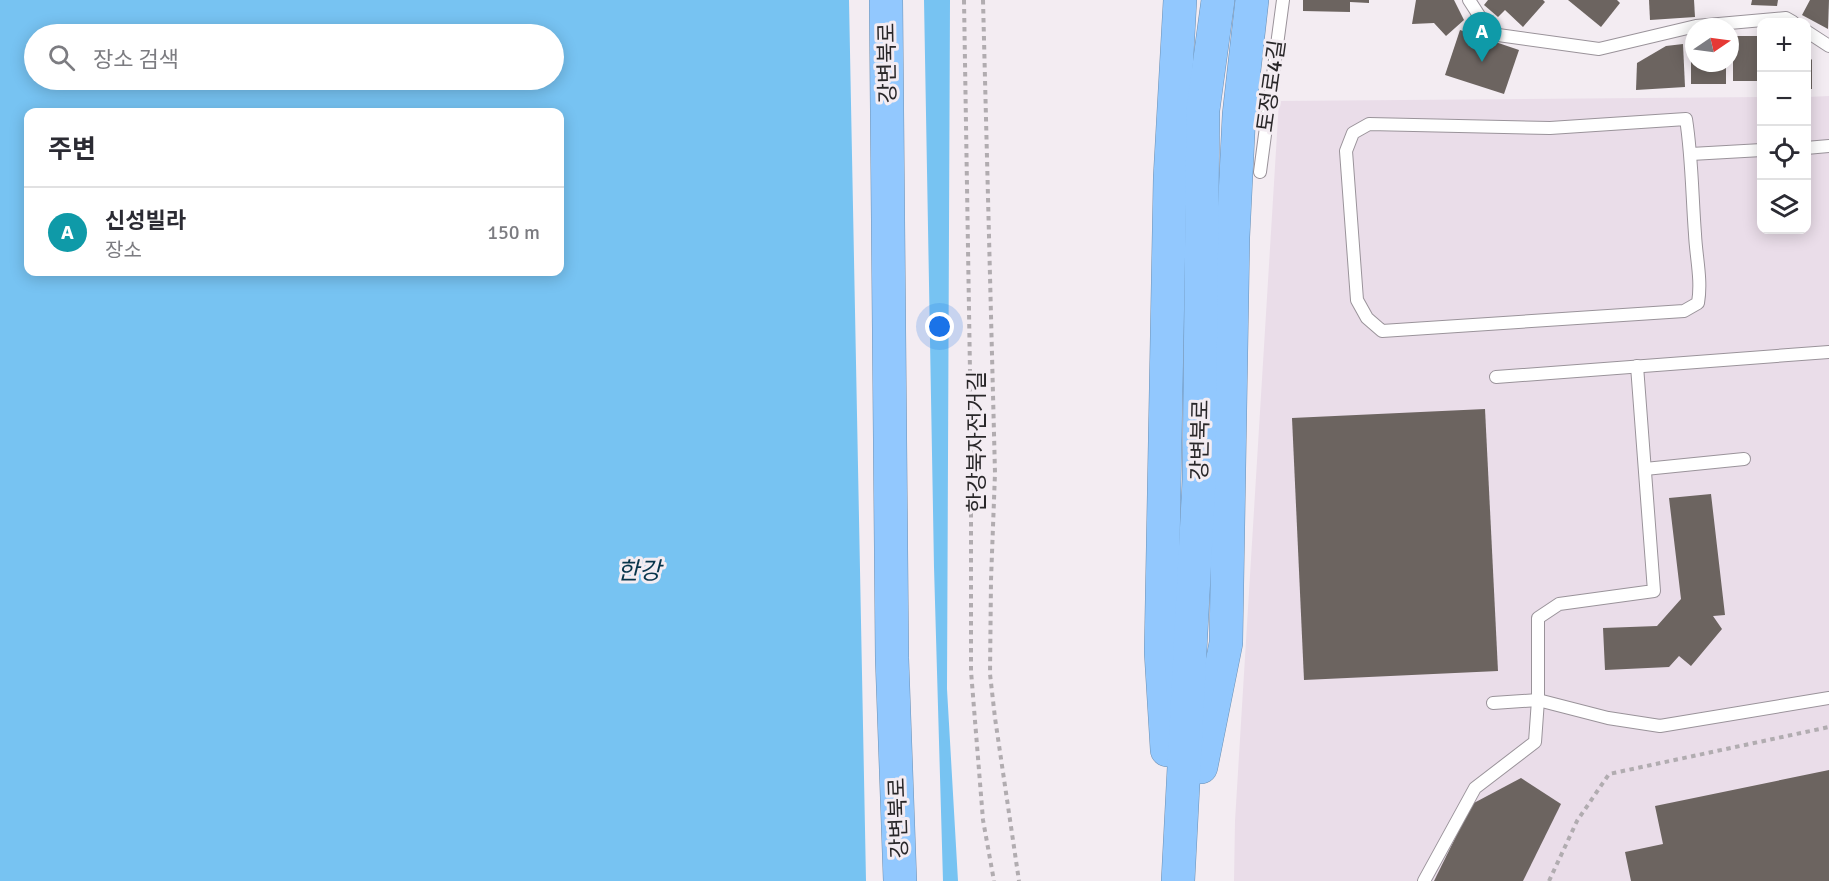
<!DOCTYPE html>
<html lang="ko">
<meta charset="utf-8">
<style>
body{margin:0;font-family:Signika,"Noto Sans KR",sans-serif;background:#f2f2f3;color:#2b2b33}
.controls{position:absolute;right:18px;top:18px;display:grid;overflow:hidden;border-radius:12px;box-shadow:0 3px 15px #0003}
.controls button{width:54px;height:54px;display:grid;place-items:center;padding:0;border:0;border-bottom:2px solid #e1e1e2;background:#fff;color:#2b2b33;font:30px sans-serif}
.compass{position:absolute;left:1685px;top:18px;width:54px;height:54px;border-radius:50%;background:#fff;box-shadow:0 3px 15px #0003;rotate:77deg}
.you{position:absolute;left:940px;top:327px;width:21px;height:21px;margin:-15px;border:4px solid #fff;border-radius:50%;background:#1a73e8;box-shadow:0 0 0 9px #1a73e833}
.badge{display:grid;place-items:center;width:39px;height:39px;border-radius:50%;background:#ea580c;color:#fff;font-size:20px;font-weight:700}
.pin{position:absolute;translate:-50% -50px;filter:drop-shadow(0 2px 3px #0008)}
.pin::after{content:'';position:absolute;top:32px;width:21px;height:18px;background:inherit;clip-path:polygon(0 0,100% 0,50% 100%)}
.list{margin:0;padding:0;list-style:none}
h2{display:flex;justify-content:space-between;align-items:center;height:78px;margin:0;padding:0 24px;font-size:26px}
h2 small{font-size:20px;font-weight:400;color:#7c7c81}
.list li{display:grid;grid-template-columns:39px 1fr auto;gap:18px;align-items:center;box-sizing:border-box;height:90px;padding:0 24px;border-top:2px solid #e1e1e2}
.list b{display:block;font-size:22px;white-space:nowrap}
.list p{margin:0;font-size:20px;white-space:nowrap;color:#7c7c81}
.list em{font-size:20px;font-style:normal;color:#7c7c81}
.icon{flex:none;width:33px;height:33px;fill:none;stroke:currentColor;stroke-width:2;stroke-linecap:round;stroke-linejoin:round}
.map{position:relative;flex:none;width:1829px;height:881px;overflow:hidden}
.search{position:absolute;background:#fff;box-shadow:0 3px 15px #0003;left:24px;top:24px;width:540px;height:66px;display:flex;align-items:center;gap:15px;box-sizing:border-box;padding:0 21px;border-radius:33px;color:#7c7c81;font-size:22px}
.panel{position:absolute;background:#fff;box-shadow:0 3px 15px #0003;left:24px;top:108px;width:540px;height:168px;border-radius:12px}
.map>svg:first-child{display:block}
.built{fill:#eadde9}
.water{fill:#77c3f2;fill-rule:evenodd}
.pier{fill:#f3ecf2}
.building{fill:#6c6460}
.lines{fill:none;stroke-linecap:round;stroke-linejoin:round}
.lane-casing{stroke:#9a939a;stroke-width:14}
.highway-casing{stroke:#6d90b3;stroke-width:34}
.path{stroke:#b1acb0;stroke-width:4;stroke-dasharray:4.5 4.5;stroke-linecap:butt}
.lane{stroke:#fff;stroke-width:12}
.highway{stroke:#92c8fe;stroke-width:33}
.labels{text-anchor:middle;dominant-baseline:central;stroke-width:6;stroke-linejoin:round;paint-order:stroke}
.street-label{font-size:22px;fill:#292729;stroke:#f3ecf2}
.water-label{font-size:24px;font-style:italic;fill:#06344b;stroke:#f3ecf2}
</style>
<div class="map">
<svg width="1829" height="881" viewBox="0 0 1829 881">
<rect width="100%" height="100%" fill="#f3ecf2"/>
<path class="built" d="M1829,96V881H1234L1235,821L1279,101L1761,97L1762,230H1806L1807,97Z"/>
<path class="water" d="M0,0H950L947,689L958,881H0ZM34,34H554V80H34ZM28,112H560V272H28Z"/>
<path class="pier" d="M849,0H924L934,567L943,881H866Z"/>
<g class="building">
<path d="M1303,0H1369V3L1350,2V12L1303,11Z"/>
<path d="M1416,0H1454L1464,20L1446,36L1434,23L1412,24Z"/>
<path d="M1488,0H1543L1545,2L1523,27L1505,10L1498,17L1484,5Z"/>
<path d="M1568,0H1617L1620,3L1601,27Z"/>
<path d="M1649,0H1694L1695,17L1650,20Z"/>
<path d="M1752,0H1778L1777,6L1751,5Z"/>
<path d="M1810,0H1829L1828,29L1802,15Z"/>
<path d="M1460,30L1519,50L1504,94L1445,75Z"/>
<rect x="1733" y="36" width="29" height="45"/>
<path d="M1691,42H1694V63H1726V84H1691Z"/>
<path d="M1683,44L1685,87L1636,90L1637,63L1666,46Z"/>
<path d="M1806,53L1812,60V89H1806Z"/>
<path d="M1485,409L1498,671L1304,680L1292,418Z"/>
<path d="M1711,494L1725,615L1713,616L1722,629L1691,666L1679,656L1669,667L1605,670L1603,628L1657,626L1681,599L1669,498Z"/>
<path d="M1829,770V881H1631L1625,852L1663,844L1655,806Z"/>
<path d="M1521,778L1561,804L1523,881H1434L1472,804Z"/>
</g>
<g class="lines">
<defs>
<g id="lane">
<path d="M1469,0L1491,34L1599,49L1696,26L1786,18L1793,22"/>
<path d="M1806,31L1829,46"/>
<path d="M1686,119C1692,157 1692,195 1695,234C1696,257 1702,280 1698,303L1684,311L1382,331L1367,318L1357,300L1346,151L1353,133L1369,124L1550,128Z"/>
<path d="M1806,148L1829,146"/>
<path d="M1691,154L1762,150"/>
<path d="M1260,172L1283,0"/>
<path d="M1496,377L1829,352"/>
<path d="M1645,469L1744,459"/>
<path d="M1493,703L1538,700L1608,718L1660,726L1829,698"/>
<path d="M1424,881L1475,788L1535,742L1538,700V618L1559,604L1654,591L1637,366"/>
</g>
<g id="highway">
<path d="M886,0L892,658L900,881"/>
<path d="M1167,750L1161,652L1170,178L1180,0"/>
<path d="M1201,767L1226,643L1233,237L1239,115L1252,0"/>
<path d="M1178,881L1199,480L1203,110L1218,0"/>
</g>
</defs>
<use href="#lane" class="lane-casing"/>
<use href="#highway" class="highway-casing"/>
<g class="path">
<path d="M964,0L971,434V671L983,820L994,881"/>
<path d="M983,0L995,473L991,580L990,674L995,718L1019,881"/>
<path d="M1549,881L1577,821L1609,774L1829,727"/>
</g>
<use href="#lane" class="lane"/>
<use href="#highway" class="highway"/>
</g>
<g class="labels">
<g class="street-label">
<text transform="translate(887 63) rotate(-91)">강변북로</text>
<text transform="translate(1271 86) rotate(-82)">토정로4길</text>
<text transform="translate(1200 440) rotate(-89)">강변북로</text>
<text transform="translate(976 442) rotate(-90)">한강북자전거길</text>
<text transform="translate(898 818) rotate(-92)">강변북로</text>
</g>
<g class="water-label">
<text x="639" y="571">한강</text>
</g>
</g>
</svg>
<div class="controls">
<button>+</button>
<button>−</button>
<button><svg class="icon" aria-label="locate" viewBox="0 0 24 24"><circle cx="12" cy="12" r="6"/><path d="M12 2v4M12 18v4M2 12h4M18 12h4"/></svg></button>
<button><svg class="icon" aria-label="layers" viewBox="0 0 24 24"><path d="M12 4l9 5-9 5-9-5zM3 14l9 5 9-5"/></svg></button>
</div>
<svg class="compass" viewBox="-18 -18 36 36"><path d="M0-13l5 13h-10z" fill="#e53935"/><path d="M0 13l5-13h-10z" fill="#7c7c81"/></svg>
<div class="you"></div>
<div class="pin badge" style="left:1482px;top:62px;background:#0f9aa8">A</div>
<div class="search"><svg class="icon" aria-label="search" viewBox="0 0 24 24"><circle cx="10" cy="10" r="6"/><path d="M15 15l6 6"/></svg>장소 검색</div>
<section class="panel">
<h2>주변<small></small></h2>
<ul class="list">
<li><span class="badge" style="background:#0f9aa8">A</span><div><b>신성빌라</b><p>장소</p></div><em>150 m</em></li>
</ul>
</section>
</div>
